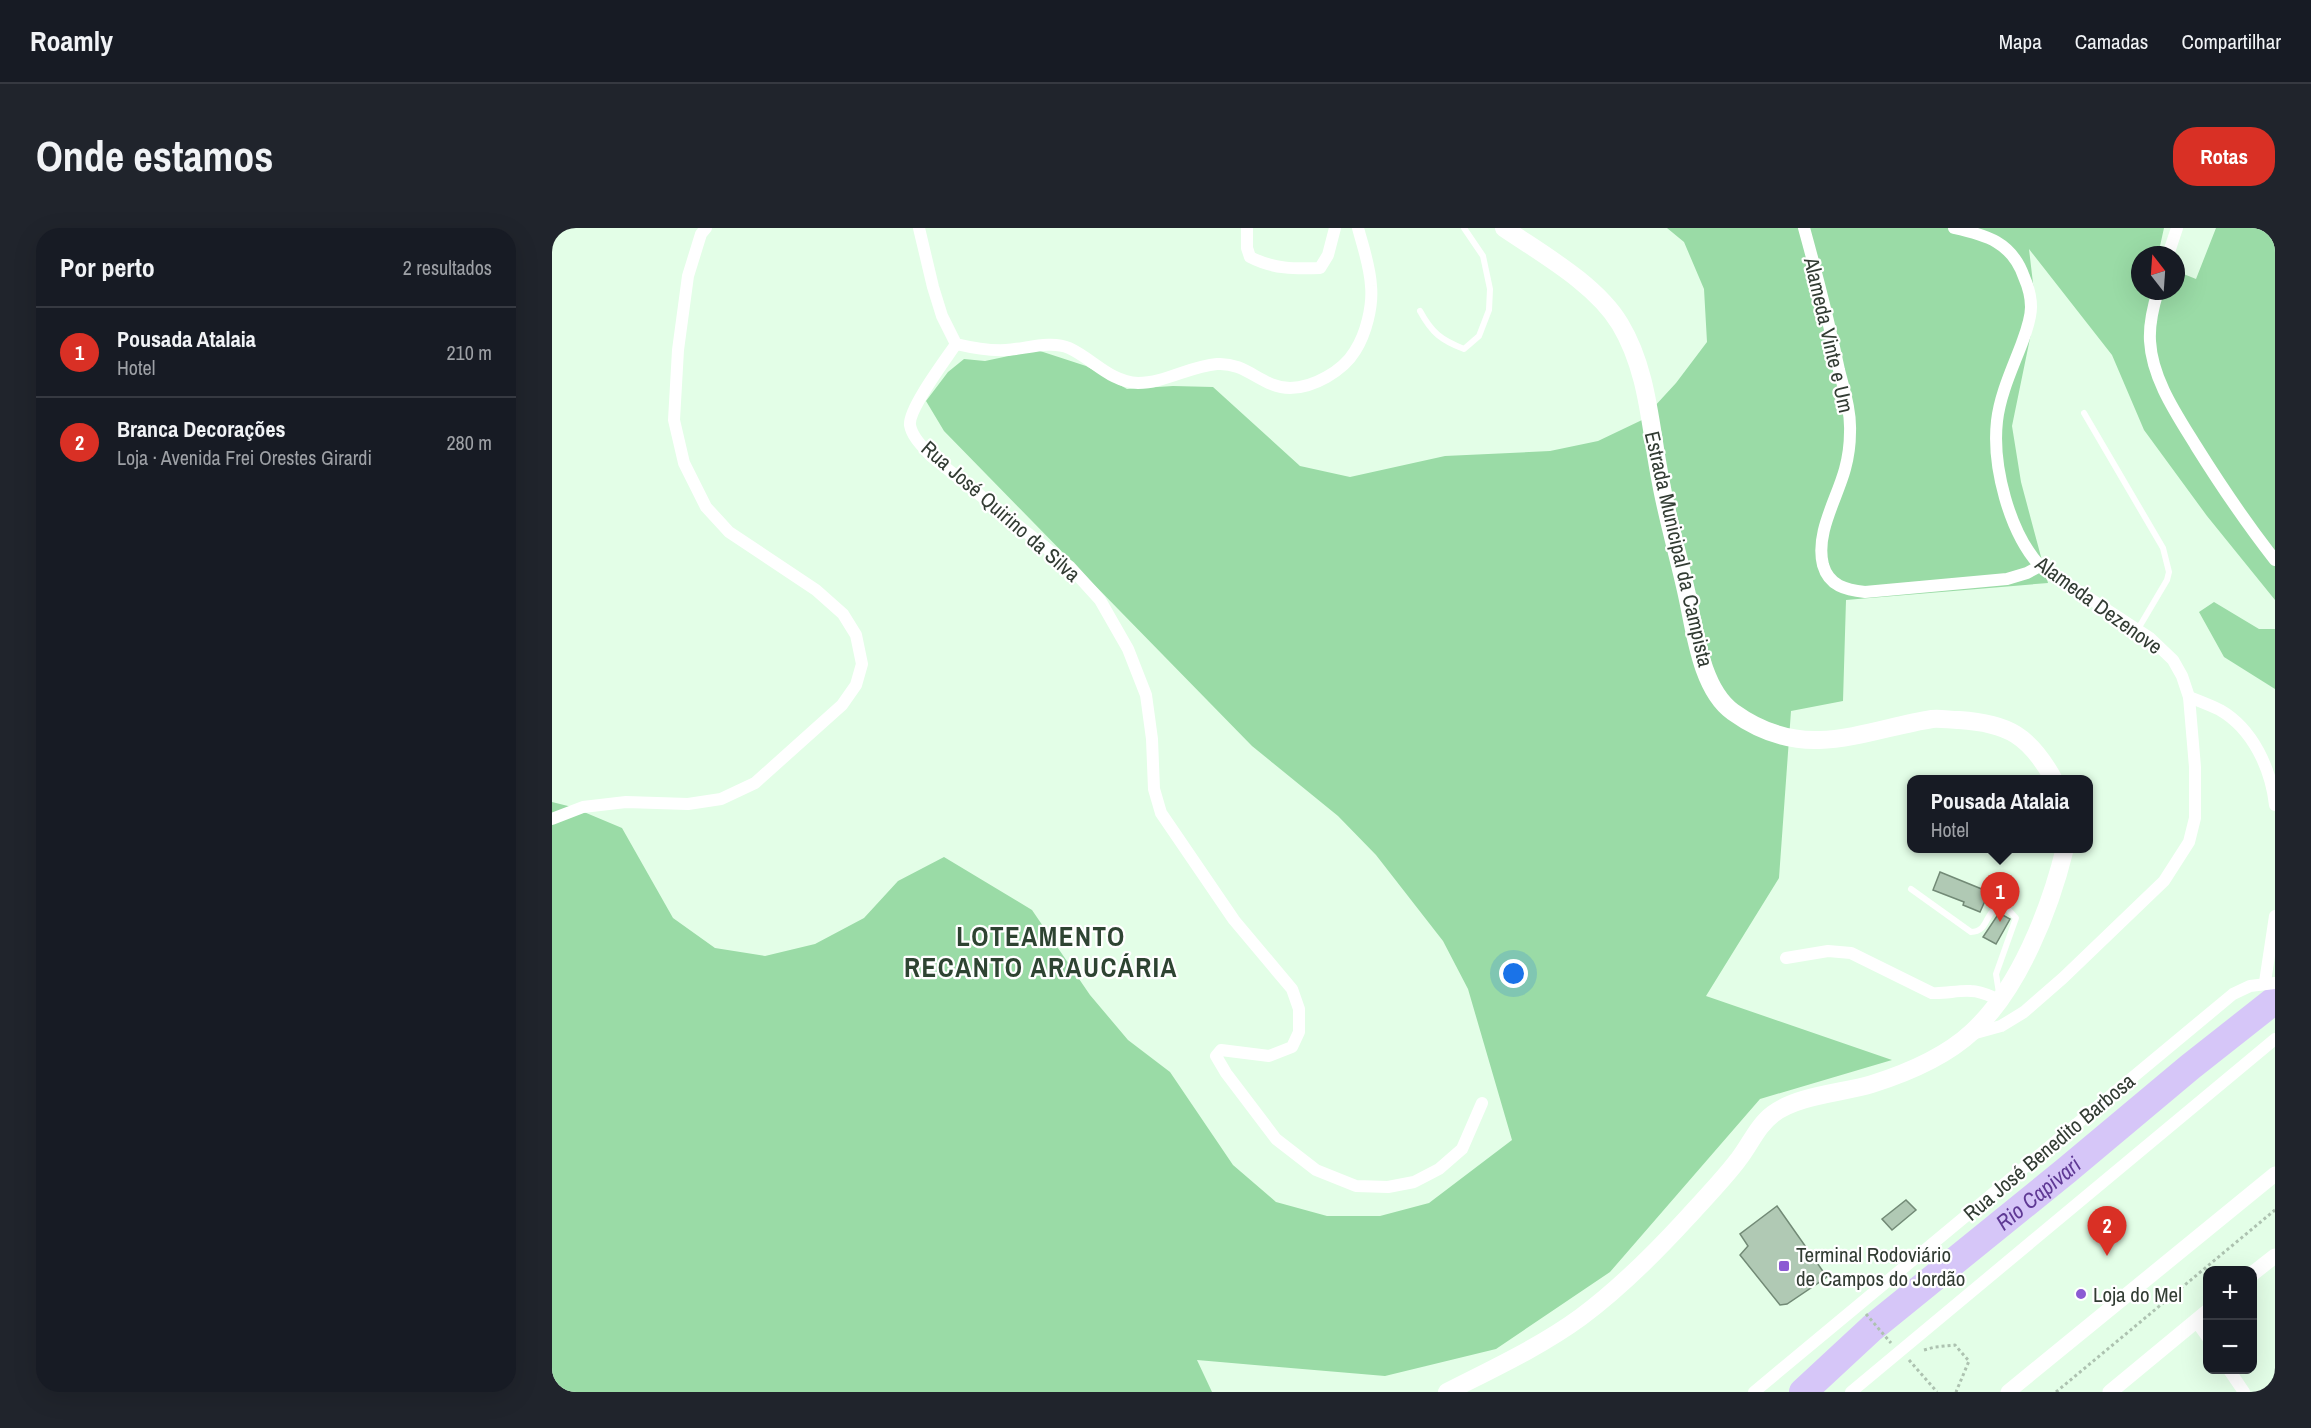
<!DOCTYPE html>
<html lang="pt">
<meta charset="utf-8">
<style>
body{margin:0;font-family:"Archivo Narrow",sans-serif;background:#20242c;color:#f1f3f6}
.controls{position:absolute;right:18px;bottom:18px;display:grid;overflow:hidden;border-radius:12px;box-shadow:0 6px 24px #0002}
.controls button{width:54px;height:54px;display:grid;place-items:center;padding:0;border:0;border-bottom:2px solid #363941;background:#171b24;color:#f1f3f6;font:30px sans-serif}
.compass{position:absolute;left:1579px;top:18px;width:54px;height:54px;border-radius:50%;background:#171b24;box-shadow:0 6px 24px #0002;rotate:343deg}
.you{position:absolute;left:962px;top:746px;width:21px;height:21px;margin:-15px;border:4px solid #fff;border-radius:50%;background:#1a73e8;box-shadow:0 0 0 9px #1a73e833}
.badge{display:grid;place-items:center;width:39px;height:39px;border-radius:50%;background:#d93025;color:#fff;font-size:20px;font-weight:700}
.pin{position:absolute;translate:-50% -50px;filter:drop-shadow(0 2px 3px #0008)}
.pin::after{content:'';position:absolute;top:32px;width:21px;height:18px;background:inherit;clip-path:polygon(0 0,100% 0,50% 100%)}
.popup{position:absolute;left:1355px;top:547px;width:186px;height:78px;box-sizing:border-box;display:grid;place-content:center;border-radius:12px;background:#171b24;filter:drop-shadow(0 2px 4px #0005);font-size:20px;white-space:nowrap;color:#9ea1a6}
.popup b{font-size:22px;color:#f1f3f6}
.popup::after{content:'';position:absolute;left:50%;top:100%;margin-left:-12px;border:12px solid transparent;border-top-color:#171b24}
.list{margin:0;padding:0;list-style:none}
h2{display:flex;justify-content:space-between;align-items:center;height:78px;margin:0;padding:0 24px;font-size:26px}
h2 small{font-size:20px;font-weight:400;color:#9ea1a6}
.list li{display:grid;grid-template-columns:39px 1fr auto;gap:18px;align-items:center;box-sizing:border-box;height:90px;padding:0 24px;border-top:2px solid #363941}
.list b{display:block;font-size:22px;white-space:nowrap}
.list p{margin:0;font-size:20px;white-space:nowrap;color:#9ea1a6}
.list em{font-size:20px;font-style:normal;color:#9ea1a6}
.map{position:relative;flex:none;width:1723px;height:1164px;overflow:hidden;border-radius:24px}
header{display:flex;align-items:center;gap:36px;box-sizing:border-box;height:84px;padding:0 30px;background:#171b24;border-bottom:2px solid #363941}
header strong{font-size:28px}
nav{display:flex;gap:33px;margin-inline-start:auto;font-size:21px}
.intro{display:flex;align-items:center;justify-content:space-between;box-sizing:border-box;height:144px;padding:0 36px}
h1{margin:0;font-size:42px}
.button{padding:15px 27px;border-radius:24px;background:#d93025;color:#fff;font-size:21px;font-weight:700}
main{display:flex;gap:36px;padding:0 36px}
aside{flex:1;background:#171b24;border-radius:24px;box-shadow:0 6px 24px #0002}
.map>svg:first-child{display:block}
.green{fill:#9adba6}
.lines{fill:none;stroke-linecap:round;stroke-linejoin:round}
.river{stroke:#d6c6f8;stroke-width:28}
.building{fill:#b0c9b4;stroke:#728a76;stroke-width:1.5}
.path{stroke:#adc2b0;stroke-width:3;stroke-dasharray:3 3;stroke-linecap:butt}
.service{stroke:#fff;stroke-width:6}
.minor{stroke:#fff;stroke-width:12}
.tertiary{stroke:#fff;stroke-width:15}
.secondary{stroke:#fff;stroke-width:18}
.poi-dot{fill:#8b5ad3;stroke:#fff;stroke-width:2}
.labels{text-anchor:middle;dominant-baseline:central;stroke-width:4.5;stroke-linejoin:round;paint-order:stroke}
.street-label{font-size:21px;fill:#323c33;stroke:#fff}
.poi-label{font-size:21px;fill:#323c33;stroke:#fff;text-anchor:start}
.water-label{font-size:22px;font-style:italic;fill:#5f3995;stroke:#fff}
.district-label{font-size:27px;font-weight:bold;letter-spacing:1.5px;fill:#2e4432;stroke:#fff}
</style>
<header>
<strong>Roamly</strong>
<nav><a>Mapa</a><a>Camadas</a><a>Compartilhar</a></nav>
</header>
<div class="intro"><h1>Onde estamos</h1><a class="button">Rotas</a></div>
<main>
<aside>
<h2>Por perto<small>2 resultados</small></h2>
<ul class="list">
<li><span class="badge">1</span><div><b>Pousada Atalaia</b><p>Hotel</p></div><em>210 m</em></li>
<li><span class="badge">2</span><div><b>Branca Decorações</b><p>Loja · Avenida Frei Orestes Girardi</p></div><em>280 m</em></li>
</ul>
</aside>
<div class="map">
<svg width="1723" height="1164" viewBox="0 0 1723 1164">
<rect width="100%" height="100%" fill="#e3fee7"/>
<g class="green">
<path d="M1115,0H1612L1606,27H1588V63H1624V43L1644,51L1664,0H1723V372L1655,288L1592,202L1560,127L1477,21L1484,81L1460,198L1469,254L1496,355L1294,372L1291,473L1239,483L1227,650L1154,768L1340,832L1208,871L1058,1044L944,1121L833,1148L645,1132L660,1164H0V574L20,579L70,600L121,690L163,720L213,728L263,716L312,690L346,653L392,629L480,682L538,767L576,812L618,844L681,937L724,974L775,988H828L877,975L960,912L916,761L891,713L824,627L786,588L700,518L392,203L374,173L396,144L412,131L433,133L485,122L534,138L575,161L621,158L661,159L748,238L798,249L893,228L998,223L1046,213L1090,192L1124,155L1155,114L1152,61L1132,14Z"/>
<path d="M1662,374L1707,401H1723V461L1672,429L1647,384Z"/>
</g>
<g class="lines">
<path class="river" id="s1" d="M1251,1164L1320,1100L1515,942L1638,839L1723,772"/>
</g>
<g class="building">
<path d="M1388,644L1437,664L1428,684L1411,677L1412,674L1381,662Z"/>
<path d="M1447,685L1458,691L1444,716L1431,709Z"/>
<path d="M1354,972L1364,982L1340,1002L1330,991Z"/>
<path d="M1225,978L1275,1049L1235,1076L1228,1077L1188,1027L1196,1018L1188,1006Z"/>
</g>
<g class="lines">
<g class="path">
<path d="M1314,1086L1339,1115"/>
<path d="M1372,1122L1383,1119L1403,1117L1417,1133L1404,1164"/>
<path d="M1357,1132L1385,1164"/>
<path d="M1504,1164L1723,982"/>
</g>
<g class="service">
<path d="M868,83C880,105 889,112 912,121L927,108L937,82L938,61L931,28L912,0"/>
<path d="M1532,185L1611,320L1617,344L1615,352L1586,401"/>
<path d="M1359,661L1419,704C1439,704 1431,679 1453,678L1464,690L1444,746L1447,765"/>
</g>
<g class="minor">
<path d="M367,0L381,59L390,88L404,116"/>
<path d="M695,0V20L698,29C721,41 743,41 768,40L776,27L783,0"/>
<path d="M1252,0C1265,47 1277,94 1287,142C1292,162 1299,183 1298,204C1298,216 1296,230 1293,241C1285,271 1263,305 1271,337C1277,358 1294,362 1313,364L1455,351L1475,345L1488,338"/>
<path d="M1402,0C1434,7 1460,14 1472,49C1476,58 1479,69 1479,79C1479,91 1474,104 1470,115C1461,139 1448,166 1445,193C1440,238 1457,304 1488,338L1598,410L1621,432L1630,448L1637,469L1643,539V590L1637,614L1612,653L1511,750L1472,784L1449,798L1420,806"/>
<path d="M1616,27L1625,0"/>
<path d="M1606,63C1601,79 1597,96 1598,113C1600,151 1625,187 1644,218C1669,258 1694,295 1723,332"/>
<path d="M404,116C394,131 356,181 358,197C360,209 371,219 379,228L518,339L548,372L576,421L594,467L600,511L602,561L609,585L682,692L740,761L747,781V804L740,819L717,828L669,822L664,828L674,845L724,911L764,942L804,958L836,959L862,954L887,941L910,921L930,875"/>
<path d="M404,116C421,120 437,123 454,122C473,121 499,112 517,120C541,131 558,154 586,155C613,155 638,138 665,136C695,134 710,160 738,160C761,160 791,143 803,123C814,106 821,78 819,58C818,38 811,19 806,0"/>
<path d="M1637,469C1647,473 1658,477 1668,482C1701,501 1719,541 1723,577"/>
<path d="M0,591L31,579L74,574L136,576L169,571L203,555L290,477L304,457L310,436L304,407L291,386L264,362L177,304L154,279L132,235L122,192L126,122L136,48L149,6L154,0"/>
<path d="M1234,730L1276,723L1299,725L1380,765C1393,766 1406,762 1419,763C1429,763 1438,768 1448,772"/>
<path d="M1713,754L1723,688"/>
<path d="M1644,1093L1656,1110"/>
<path d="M1677,1142L1692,1164"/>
<path d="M1202,1164L1681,766L1698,758L1723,755"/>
<path d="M1299,1164L1723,811"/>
</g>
<g class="tertiary">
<path d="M1700,1046L1723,1028"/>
<path d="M1456,1164L1723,946"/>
<path d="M1558,1164L1656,1083"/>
</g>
<g class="secondary">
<path d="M952,0C990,26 1044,56 1068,96C1097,144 1098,202 1109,255C1116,293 1127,330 1135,367C1143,403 1149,461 1181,484C1206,502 1236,513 1267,512C1304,511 1342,497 1380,491C1388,490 1398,492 1407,492C1456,495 1478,508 1502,552"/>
<path d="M895,1164C940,1141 988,1119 1029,1089C1068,1060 1102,1026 1135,990C1152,971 1170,953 1186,932C1198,917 1205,898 1221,886C1246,867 1291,865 1320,856C1355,845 1393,829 1420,804C1467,761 1498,681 1513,620"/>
</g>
</g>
<g class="poi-dot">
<rect x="1226" y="1032" width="12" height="12" rx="3"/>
<circle cx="1529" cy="1066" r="6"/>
</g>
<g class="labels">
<g class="street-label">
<text transform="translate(1277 107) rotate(77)">Alameda Vinte e Um</text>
<text transform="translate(449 283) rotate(41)">Rua José Quirino da Silva</text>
<text transform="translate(1127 321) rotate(77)">Estrada Municipal da Campista</text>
<text transform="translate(1547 377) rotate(36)">Alameda Dezenove</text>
<text transform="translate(1497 919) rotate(-40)">Rua José Benedito Barbosa</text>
</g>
<g class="poi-label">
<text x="1244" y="1026">Terminal Rodoviário<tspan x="1244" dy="24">de Campos do Jordão</tspan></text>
<text x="1541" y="1066">Loja do Mel</text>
</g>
<g class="water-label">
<text stroke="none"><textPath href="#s1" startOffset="308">Rio Capivari</textPath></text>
</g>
<g class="district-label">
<text x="489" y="708">LOTEAMENTO<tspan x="489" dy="31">RECANTO ARAUCÁRIA</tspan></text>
</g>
</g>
</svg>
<div class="controls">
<button>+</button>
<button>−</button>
</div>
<svg class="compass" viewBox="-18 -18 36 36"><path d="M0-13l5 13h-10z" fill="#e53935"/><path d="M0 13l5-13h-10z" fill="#9ea1a6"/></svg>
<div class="you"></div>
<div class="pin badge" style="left:1448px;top:694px">1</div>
<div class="popup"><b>Pousada Atalaia</b>Hotel</div>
<div class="pin badge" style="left:1555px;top:1028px">2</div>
</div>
</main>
